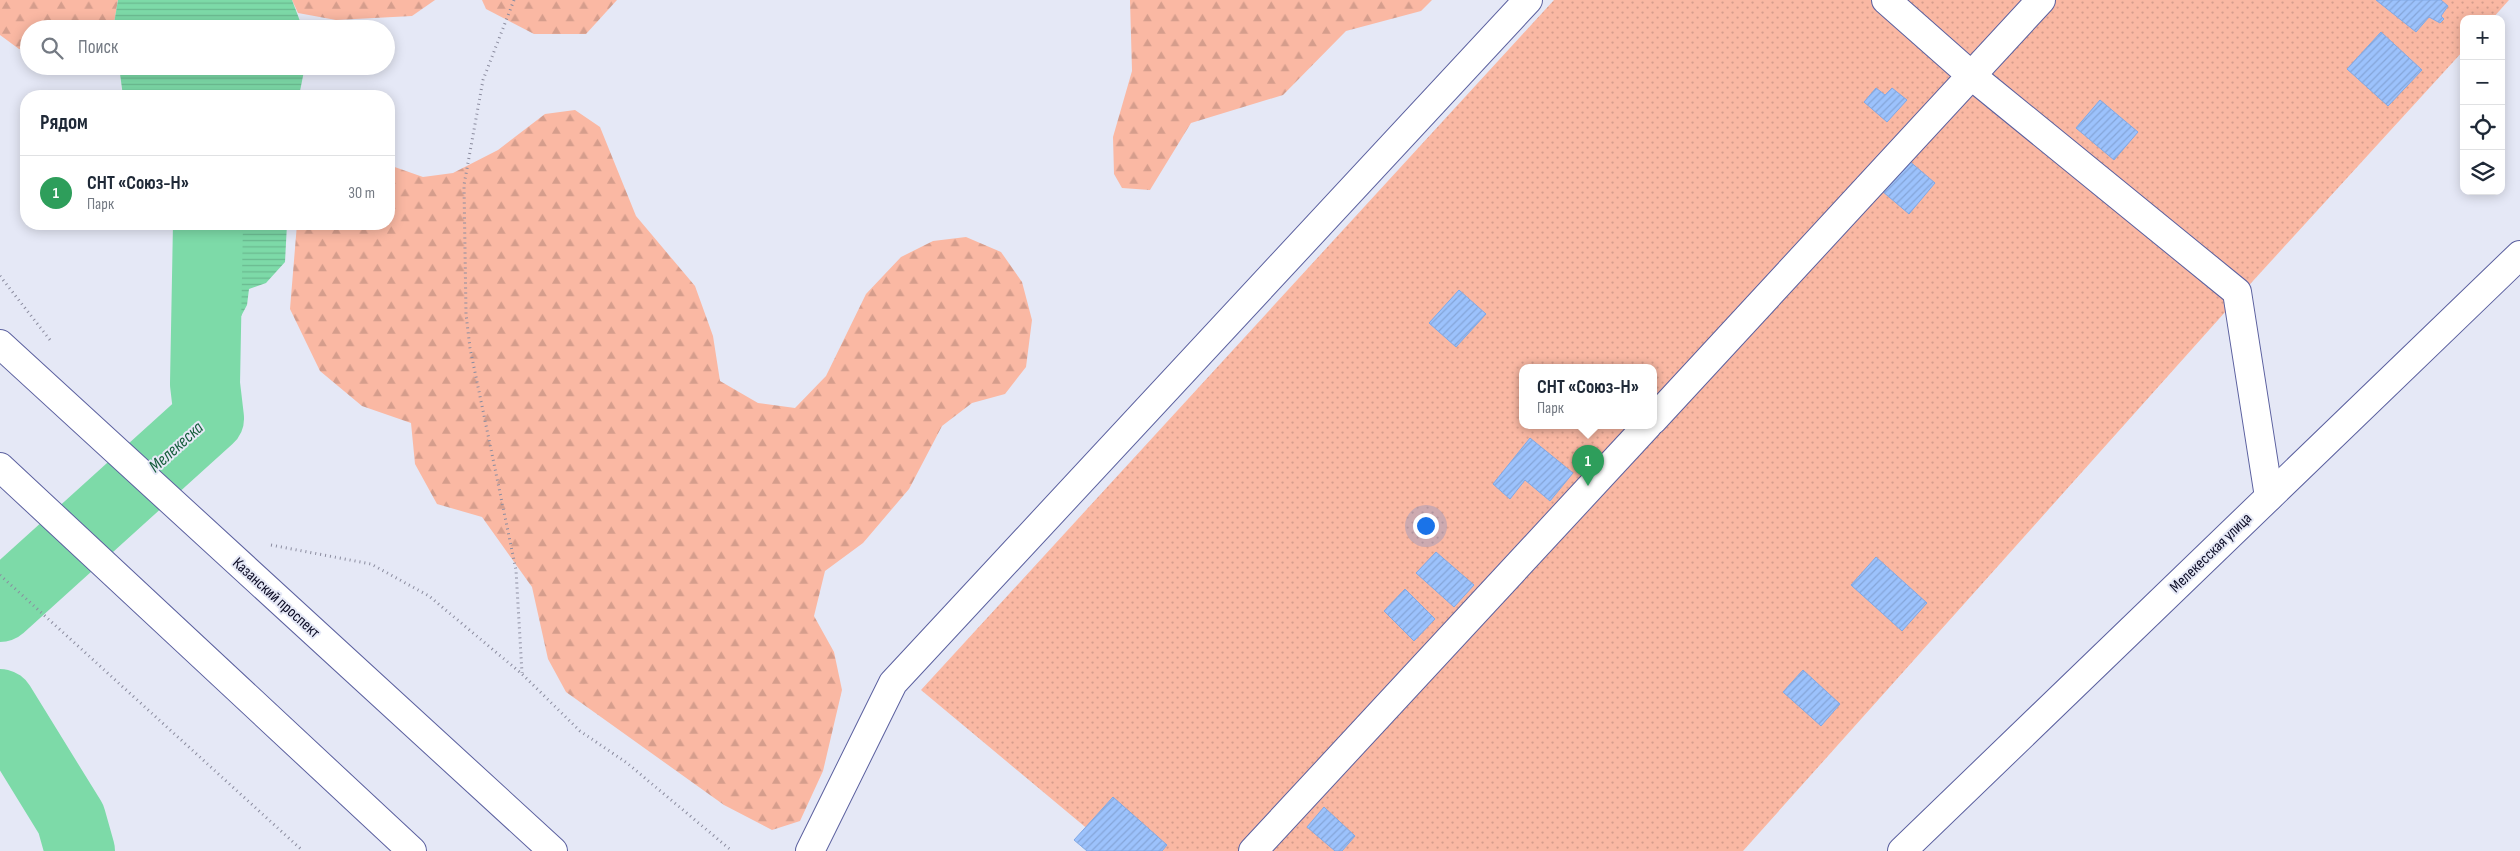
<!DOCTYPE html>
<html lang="ru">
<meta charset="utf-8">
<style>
body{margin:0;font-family:"Sofia Sans Condensed",sans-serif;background:#f2f2f3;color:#1f2937}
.controls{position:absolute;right:15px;top:15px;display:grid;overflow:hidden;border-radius:10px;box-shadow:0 2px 12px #0003}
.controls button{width:45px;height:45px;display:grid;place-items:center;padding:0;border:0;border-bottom:1px solid #e0e1e3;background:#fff;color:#1f2937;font:25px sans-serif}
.you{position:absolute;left:1425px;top:525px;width:18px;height:18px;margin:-12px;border:4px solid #fff;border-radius:50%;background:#1a73e8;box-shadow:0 0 0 8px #1a73e833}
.badge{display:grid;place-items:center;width:32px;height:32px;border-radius:50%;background:#635925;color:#fff;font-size:16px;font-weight:700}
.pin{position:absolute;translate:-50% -41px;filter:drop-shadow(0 1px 2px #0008)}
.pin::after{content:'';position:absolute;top:26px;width:18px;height:15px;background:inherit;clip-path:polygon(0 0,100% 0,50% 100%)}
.popup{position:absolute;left:1519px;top:364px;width:138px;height:65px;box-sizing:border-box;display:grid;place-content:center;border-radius:10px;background:#fff;filter:drop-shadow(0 1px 4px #0005);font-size:16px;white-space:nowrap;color:#747a83}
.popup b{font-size:19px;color:#1f2937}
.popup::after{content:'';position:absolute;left:50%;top:100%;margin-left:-10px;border:10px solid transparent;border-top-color:#fff}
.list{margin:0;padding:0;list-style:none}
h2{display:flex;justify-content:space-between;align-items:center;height:65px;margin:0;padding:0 20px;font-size:21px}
h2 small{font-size:16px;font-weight:400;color:#747a83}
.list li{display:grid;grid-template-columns:32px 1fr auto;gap:15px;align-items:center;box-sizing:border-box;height:75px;padding:0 20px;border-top:1px solid #e0e1e3}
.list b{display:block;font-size:19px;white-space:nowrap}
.list p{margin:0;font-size:16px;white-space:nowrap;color:#747a83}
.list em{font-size:16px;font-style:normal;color:#747a83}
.icon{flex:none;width:28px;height:28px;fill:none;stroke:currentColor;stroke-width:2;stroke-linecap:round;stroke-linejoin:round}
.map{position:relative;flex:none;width:2520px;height:851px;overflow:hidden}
.search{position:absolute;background:#fff;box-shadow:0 2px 12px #0003;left:20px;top:20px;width:375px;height:55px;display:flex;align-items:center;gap:12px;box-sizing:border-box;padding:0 18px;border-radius:28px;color:#747a83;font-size:19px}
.panel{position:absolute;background:#fff;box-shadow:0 2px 12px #0003;left:20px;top:90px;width:375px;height:140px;border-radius:20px}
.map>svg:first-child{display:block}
.forest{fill:url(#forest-firs)}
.garden{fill:url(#garden-dots);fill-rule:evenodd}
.water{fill:url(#water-rules)}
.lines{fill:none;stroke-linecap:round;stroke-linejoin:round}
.river{stroke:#7ddaa8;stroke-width:70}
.building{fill:url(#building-hatch);stroke:#81a9e6}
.minor-casing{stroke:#5b609f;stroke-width:30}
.major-casing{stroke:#5b609f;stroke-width:30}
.path{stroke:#8b8c9f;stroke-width:3;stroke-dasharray:1 4;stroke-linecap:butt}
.minor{stroke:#fff;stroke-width:28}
.major{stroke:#fff;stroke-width:28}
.labels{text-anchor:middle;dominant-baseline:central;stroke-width:4;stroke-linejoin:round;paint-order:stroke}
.street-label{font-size:16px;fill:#0b0b24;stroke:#e5e8f6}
.water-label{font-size:18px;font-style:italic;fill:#165d3c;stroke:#e5e8f6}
</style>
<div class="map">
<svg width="2520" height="851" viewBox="0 0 2520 851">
<defs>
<pattern id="forest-firs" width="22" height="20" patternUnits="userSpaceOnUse" patternTransform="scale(1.25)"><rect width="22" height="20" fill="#fab8a3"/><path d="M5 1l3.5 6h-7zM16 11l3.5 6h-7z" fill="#d59d8c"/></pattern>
<pattern id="garden-dots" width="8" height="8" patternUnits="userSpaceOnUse" patternTransform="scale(1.25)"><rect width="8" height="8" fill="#fab8a3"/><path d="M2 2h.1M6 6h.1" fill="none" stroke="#d59d8c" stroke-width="1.8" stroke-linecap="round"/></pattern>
<pattern id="water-rules" width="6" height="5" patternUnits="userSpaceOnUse" patternTransform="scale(1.25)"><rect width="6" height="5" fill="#7ddaa8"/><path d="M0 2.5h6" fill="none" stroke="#6bba90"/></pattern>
<pattern id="building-hatch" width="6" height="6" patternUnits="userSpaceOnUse" patternTransform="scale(1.25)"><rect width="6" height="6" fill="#9cc2fc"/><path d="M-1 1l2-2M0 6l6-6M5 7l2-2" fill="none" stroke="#85a5d8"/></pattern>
</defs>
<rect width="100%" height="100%" fill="#e5e8f6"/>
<g class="forest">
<path d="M0,0H118L113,29H29V51L19,49L0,35Z"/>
<path d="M292,0H435L412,16L336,20L298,13Z"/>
<path d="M482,0H617L586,34H534L486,9Z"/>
<path d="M1130,0H1432L1421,11L1346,31L1283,95L1191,123L1150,190L1122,188L1114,174L1113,137L1132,71Z"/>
<path d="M575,110L600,127L636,216L695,286L713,336L720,381L758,403L795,408L826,376L866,294L901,257L933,241L966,237L1001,252L1022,282L1032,320L1026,367L1005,394L972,403L942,426L909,489L863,543L825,571L814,616L834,652L842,690L823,771L800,821L772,830L724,805L566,692L548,659L532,587L482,517L437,504L415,464L411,423L362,406L320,371L290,309L297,224H389V165L423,177L453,173L498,150L545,114Z"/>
</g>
<path class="garden" d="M1554,0H2509L2492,19H2464V50L2252,282L1743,851H1114L921,690ZM1523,367H1653V425H1523Z"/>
<g class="water">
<path d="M118,0H292L303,29H113Z"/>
<path d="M119,66H305L299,96H123Z"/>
<path d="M182,224H287L285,262L266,283L249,289L247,305L205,384L184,288Z"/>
</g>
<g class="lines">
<g class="river">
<path d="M0,607L209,418L205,384L208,224"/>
<path d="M0,704L71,819L80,851"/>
</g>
</g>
<g class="building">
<path d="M2376,0H2441L2448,6L2441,16L2444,19L2440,23L2429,17L2416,32Z"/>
<path d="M2381,32L2422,70L2388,106L2347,69Z"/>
<path d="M1876,88L1885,95L1892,88L1907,100L1887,122L1864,102Z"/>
<path d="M2100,100L2138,132L2114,160L2076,128Z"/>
<path d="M1908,160L1935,183L1909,214L1882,191Z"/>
<path d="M1459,290L1486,314L1456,347L1429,323Z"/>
<path d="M1530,438L1573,473L1550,501L1525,480L1510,499L1493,484Z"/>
<path d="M1436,552L1474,585L1454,607L1416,573Z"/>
<path d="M1876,557L1927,603L1902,631L1851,585Z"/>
<path d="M1405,589L1435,619L1414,641L1384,611Z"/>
<path d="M1803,670L1840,704L1821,726L1783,692Z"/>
<path d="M1113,797L1167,845L1162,851H1087L1074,840Z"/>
<path d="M1324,807L1355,836L1342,851H1335L1307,827Z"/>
</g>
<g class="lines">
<defs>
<g id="minor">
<path d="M1886,0L1972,76L2237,292L2269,497"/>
<path d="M1653,420L2041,0"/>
<path d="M810,851L893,683L1528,0"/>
<path d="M1253,851L1648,425"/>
<path d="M1902,851L2520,255"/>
</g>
<g id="major">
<path d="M0,344L553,851"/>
<path d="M0,467L412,851"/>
</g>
</defs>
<use href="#minor" class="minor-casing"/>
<use href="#major" class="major-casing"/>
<g class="path">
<path d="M514,0L483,80L464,185L466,314L470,348L516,570L522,673"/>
<path d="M0,276L50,340"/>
<path d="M271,545L371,564L429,596L522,674L580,731L627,763L732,851"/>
<path d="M0,575L303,851"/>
</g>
<use href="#minor" class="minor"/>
<use href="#major" class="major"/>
</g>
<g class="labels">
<g class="street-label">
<text transform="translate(2211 553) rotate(-44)">Мелекесская улица</text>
<text transform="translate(276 598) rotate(42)">Казанский проспект</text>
</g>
<g class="water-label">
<text transform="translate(176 447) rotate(-42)">Мелекеска</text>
</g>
</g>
</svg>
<div class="controls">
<button>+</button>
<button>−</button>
<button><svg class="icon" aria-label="locate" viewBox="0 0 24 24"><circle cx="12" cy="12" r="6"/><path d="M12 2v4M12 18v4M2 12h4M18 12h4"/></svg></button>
<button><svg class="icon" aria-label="layers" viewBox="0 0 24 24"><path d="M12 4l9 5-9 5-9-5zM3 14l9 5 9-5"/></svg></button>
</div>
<div class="you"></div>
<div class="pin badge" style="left:1588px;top:486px;background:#2e9e5b">1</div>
<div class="popup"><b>СНТ «Союз-Н»</b>Парк</div>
<div class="search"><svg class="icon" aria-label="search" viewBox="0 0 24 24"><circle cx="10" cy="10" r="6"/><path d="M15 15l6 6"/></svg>Поиск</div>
<section class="panel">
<h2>Рядом<small></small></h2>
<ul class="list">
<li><span class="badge" style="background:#2e9e5b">1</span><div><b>СНТ «Союз-Н»</b><p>Парк</p></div><em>30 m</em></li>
</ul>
</section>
</div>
